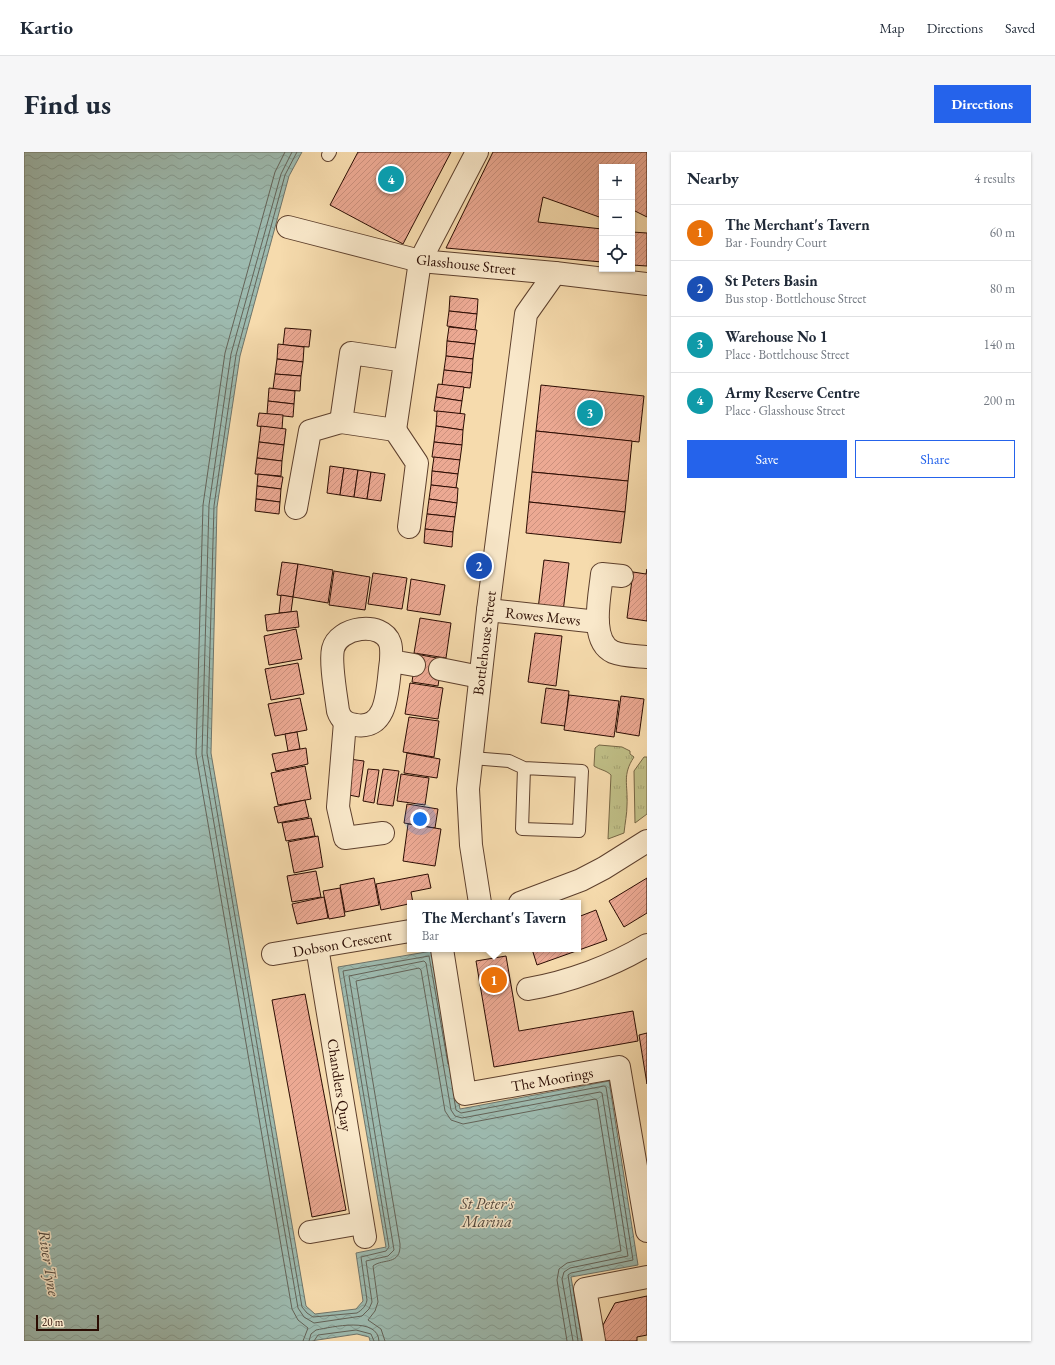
<!DOCTYPE html>
<meta charset="utf-8">
<style>
body{margin:0;font-family:"EB Garamond",serif;background:#f6f6f7;color:#1f2937}
.controls{position:absolute;right:12px;top:12px;display:grid;overflow:hidden;border-radius:0px;box-shadow:0 1px 3px #0004}
.controls button{width:36px;height:36px;display:grid;place-items:center;padding:0;border:0;border-bottom:1px solid #e0e1e3;background:#fff;color:#1f2937;font:20px sans-serif}
.scale{position:absolute;left:12px;bottom:10px;width:63px;box-sizing:border-box;padding-left:4px;border:2px solid #2b0c02;border-top:0;font-size:11px;line-height:14px;white-space:nowrap;color:#2b0c02;-webkit-text-stroke:3px #f9e8ca;paint-order:stroke}
.you{position:absolute;left:396px;top:667px;width:14px;height:14px;margin:-10px;border:3px solid #fff;border-radius:50%;background:#1a73e8;box-shadow:0 0 0 6px #1a73e833}
.badge{display:grid;place-items:center;width:26px;height:26px;border-radius:50%;background:#2563eb;color:#fff;font-size:13px;font-weight:700}
.pin{position:absolute;translate:-50% -50%;border:2px solid #fff;box-shadow:0 1px 4px #0006}
.popup{position:absolute;left:383px;top:748px;width:174px;height:52px;box-sizing:border-box;display:grid;place-content:center;border-radius:0px;background:#fff;filter:drop-shadow(0 1px 3px #0005);font-size:13px;white-space:nowrap;color:#747a83}
.popup b{font-size:15px;color:#1f2937}
.popup::after{content:'';position:absolute;left:50%;top:100%;margin-left:-8px;border:8px solid transparent;border-top-color:#fff}
.list{margin:0;padding:0;list-style:none}
h2{display:flex;justify-content:space-between;align-items:center;height:52px;margin:0;padding:0 16px;font-size:17px}
h2 small{font-size:13px;font-weight:400;color:#747a83}
.list li{display:grid;grid-template-columns:26px 1fr auto;gap:12px;align-items:center;box-sizing:border-box;height:56px;padding:0 16px;border-top:1px solid #e0e1e3}
.list b{display:block;font-size:15px;white-space:nowrap}
.list p{margin:0;font-size:13px;white-space:nowrap;color:#747a83}
.list em{font-size:13px;font-style:normal;color:#747a83}
.actions{display:flex;gap:8px;padding:12px 16px}
.actions a{flex:1;padding:9px 0;border:1px solid #2563eb;border-radius:0px;text-align:center;font-size:14px;color:#2563eb}
.actions .main{background:#2563eb;color:#fff}
.icon{flex:none;width:22px;height:22px;fill:none;stroke:currentColor;stroke-width:2;stroke-linecap:round;stroke-linejoin:round}
.map{position:relative;flex:none;width:623px;height:1189px;overflow:hidden;border-radius:0px}
header{display:flex;align-items:center;gap:24px;box-sizing:border-box;height:56px;padding:0 20px;background:#fff;border-bottom:1px solid #e0e1e3}
header strong{font-size:19px}
nav{display:flex;gap:22px;margin-inline-start:auto;font-size:14px}
.intro{display:flex;align-items:center;justify-content:space-between;box-sizing:border-box;height:96px;padding:0 24px}
h1{margin:0;font-size:28px}
.button{padding:10px 18px;border-radius:0px;background:#2563eb;color:#fff;font-size:14px;font-weight:700}
main{display:flex;gap:24px;padding:0 24px}
aside{flex:1;background:#fff;border-radius:0px;box-shadow:0 1px 3px #0004}
.map>svg:first-child{display:block}
.grass{fill:url(#grass-tufts);stroke:#766644}
.water{fill:url(#water-waves);stroke:#6f746a}
.lines{fill:none;stroke-linecap:round;stroke-linejoin:round}
.shore{stroke:#646358;stroke-width:1}
.building{fill:url(#building-hatch);stroke:#2b0c02}
.lane-casing{stroke:#5e402d;stroke-width:14}
.street-casing{stroke:#5e402d;stroke-width:24}
.lane{stroke:#f9e8ca;stroke-width:12}
.street{stroke:#f9e8ca;stroke-width:22}
.labels{text-anchor:middle;dominant-baseline:central;stroke-width:3;stroke-linejoin:round;paint-order:stroke}
.street-label{font-size:15px;fill:#2b0c02;stroke:#f9e8ca}
.water-label{font-size:16px;font-style:italic;fill:#53493f;stroke:#f9e8ca}
</style>
<header>
<strong>Kartio</strong>
<nav><a>Map</a><a>Directions</a><a>Saved</a></nav>
</header>
<div class="intro"><h1>Find us</h1><a class="button">Directions</a></div>
<main>
<div class="map">
<svg width="623" height="1189" viewBox="0 0 623 1189">
<defs>
<pattern id="grass-tufts" width="24" height="20" patternUnits="userSpaceOnUse"><rect width="24" height="20" fill="#c0bf87"/><path d="M3 7l-1-3M5 7V3M7 7l1-3M15 17l-1-3M17 17v-4M19 17l1-3" fill="none" stroke="#a5a373"/></pattern>
<pattern id="water-waves" width="16" height="10" patternUnits="userSpaceOnUse"><rect width="16" height="10" fill="#9dbaaf"/><path d="M0 5q4-4 8 0t8 0" fill="none" stroke="#879f95"/></pattern>
<pattern id="building-hatch" width="6" height="6" patternUnits="userSpaceOnUse"><rect width="6" height="6" fill="#eca993"/><path d="M-1 1l2-2M0 6l6-6M5 7l2-2" fill="none" stroke="#cb907d"/></pattern>
</defs>
<rect width="100%" height="100%" fill="#f6dbad"/>
<filter id="stains"><feTurbulence type="fractalNoise" baseFrequency=".005" numOctaves="4"/><feColorMatrix values="0 0 0 0 .2 0 0 0 0 .09 0 0 0 0 .02 0 0 0 .5 -.17"/></filter>
<radialGradient id="worn" r=".72"><stop offset=".6" stop-color="#630" stop-opacity="0"/><stop offset="1" stop-color="#630" stop-opacity=".3"/></radialGradient>
<g class="grass">
<path d="M575,593L598,595L606,599V602L610,605C598,623 604,632 603,653C603,662 601,671 600,681L584,687L587,623C582,618 576,618 570,614L571,596Z"/>
<path d="M620,605H623V662L611,671L610,619Z"/>
</g>
<path class="water" d="M0,0H278L265,24L216,204L193,355L187,601L282,1154L291,1162L332,1157L339,1149L332,1101L362,1095L314,815L408,799L436,957L585,929L614,1113L547,1125L558,1189H346L345,1185L333,1182L287,1189H0Z"/>
<g class="lines">
<g class="shore">
<path d="M261,0L251,20L201,201L179,353L172,602L268,1157L274,1168L284,1176L279,1189"/>
<path d="M268,0L257,22L207,202L185,353L178,602L274,1156L280,1165L290,1171L338,1164L345,1157L348,1150L342,1109L364,1104L370,1098L325,824L400,809L402,811L427,958L431,964L438,966L576,940L578,941L604,1104L546,1116L540,1120L538,1127L549,1189"/>
<path d="M273,0L261,23L212,203L190,354L183,601L278,1155L283,1161L289,1165L333,1161C338,1158 342,1154 343,1148L337,1105L362,1099L365,1095L319,819L405,804L424,912"/>
<path d="M430,946L432,958L437,961L580,934L582,935L609,1108L547,1121L544,1123L554,1189"/>
<path d="M285,1189L287,1182L292,1178C308,1175 354,1164 355,1189"/>
<path d="M290,1189L294,1183L332,1178L347,1182L350,1189"/>
<path d="M361,1189L357,1177L344,1168L351,1159L354,1150L349,1114C359,1106 377,1114 376,1092L332,829L395,816L397,818L421,959L427,968L439,972L571,947L573,948L597,1099L543,1111L535,1117L533,1128L543,1189"/>
</g>
</g>
<g class="building">
<path d="M334,0H427L379,92L306,53Z"/>
<path d="M469,0H623V65L609,58L608,60V15H578V66L519,45L514,70L578,77V110L422,96Z"/>
<path d="M608,80L623,81V114L608,113Z"/>
<path d="M426,144L454,147L453,162L425,159Z"/>
<path d="M425,159L453,162L451,178L423,174Z"/>
<path d="M425,175L453,178L451,192L423,189Z"/>
<path d="M261,176L287,178L285,195L259,193Z"/>
<path d="M423,189L451,192L449,207L422,204Z"/>
<path d="M254,192L280,195L279,210L253,207Z"/>
<path d="M422,204L449,207L448,221L420,218Z"/>
<path d="M253,207L279,210L277,224L251,222Z"/>
<path d="M420,218L448,221L446,236L418,233Z"/>
<path d="M251,222L277,224L276,239L249,237Z"/>
<path d="M414,232L440,235L438,249L412,245Z"/>
<path d="M517,233L620,244L615,290L512,279Z"/>
<path d="M245,236L271,239L270,252L244,249Z"/>
<path d="M412,245L438,249L436,262L410,259Z"/>
<path d="M244,249L270,252L269,265L243,262Z"/>
<path d="M413,259L441,262L439,278L412,274Z"/>
<path d="M235,261L259,263L258,277L233,274Z"/>
<path d="M237,274L262,277L260,293L235,290Z"/>
<path d="M412,274L439,278L438,293L410,290Z"/>
<path d="M512,279L608,289L604,329L508,320Z"/>
<path d="M235,290L260,293L258,309L233,306Z"/>
<path d="M410,290L438,293L436,308L408,305Z"/>
<path d="M410,305L436,308L434,322L408,319Z"/>
<path d="M233,306L258,309L257,324L231,322Z"/>
<path d="M306,314L320,316L316,343L303,341Z"/>
<path d="M320,316L334,318L330,345L316,343Z"/>
<path d="M334,318L347,320L343,347L330,345Z"/>
<path d="M408,319L434,322L432,336L407,333Z"/>
<path d="M347,320L361,322L357,349L343,347Z"/>
<path d="M508,320L604,329L601,360L505,350Z"/>
<path d="M234,322L259,325L257,337L233,334Z"/>
<path d="M407,333L434,336L433,351L405,347Z"/>
<path d="M233,334L257,337L256,350L232,347Z"/>
<path d="M232,347L256,350L255,362L231,359Z"/>
<path d="M405,347L433,351L431,365L403,362Z"/>
<path d="M505,350L601,360L597,391L502,381Z"/>
<path d="M403,362L431,365L429,380L401,377Z"/>
<path d="M401,377L429,380L428,395L400,391Z"/>
<path d="M520,408L545,411L539,460L514,457Z"/>
<path d="M258,410L274,412L269,445L253,443Z"/>
<path d="M274,412L309,418L304,451L269,445Z"/>
<path d="M623,417V469L603,466L609,420L622,422Z"/>
<path d="M310,419L346,425L341,458L305,453Z"/>
<path d="M349,421L383,426L378,457L344,452Z"/>
<path d="M387,427L421,433L416,463L383,458Z"/>
<path d="M257,443L269,445L267,460L255,461Z"/>
<path d="M273,459L275,475L243,479L241,463Z"/>
<path d="M396,466L427,471L422,506L390,501Z"/>
<path d="M272,477L278,507L245,513L240,484Z"/>
<path d="M511,481L538,484L532,534L504,530Z"/>
<path d="M392,502L418,507L414,534L388,530Z"/>
<path d="M274,511L280,542L247,548L241,517Z"/>
<path d="M386,531L419,536L414,567L381,562Z"/>
<path d="M522,536L545,539L541,574L517,571Z"/>
<path d="M545,543L595,549L590,585L540,578Z"/>
<path d="M597,544L620,547L615,584L592,580Z"/>
<path d="M276,546L283,578L251,584L244,552Z"/>
<path d="M385,565L415,569L410,605L379,600Z"/>
<path d="M273,580L276,597L264,599L261,582Z"/>
<path d="M282,596L284,612L252,619L248,602Z"/>
<path d="M383,601L416,607L413,626L380,621Z"/>
<path d="M325,607L340,609L335,645L320,642Z"/>
<path d="M281,614L287,647L254,653L247,621Z"/>
<path d="M344,617L355,618L350,651L339,649Z"/>
<path d="M359,617L375,619L369,654L353,652Z"/>
<path d="M377,622L405,626L401,653L373,649Z"/>
<path d="M281,648L285,665L254,671L250,655Z"/>
<path d="M383,652L414,657L411,676L380,671Z"/>
<path d="M287,666L291,684L262,689L258,671Z"/>
<path d="M384,672L417,677L411,714L379,709Z"/>
<path d="M294,684L299,715L270,721L264,690Z"/>
<path d="M292,719L297,745L268,750L263,724Z"/>
<path d="M404,722L407,736L387,740L389,751L357,758L352,732Z"/>
<path d="M350,726L355,753L321,760L316,733Z"/>
<path d="M623,726V761L600,775L585,749Z"/>
<path d="M316,736L321,764L305,767L299,739Z"/>
<path d="M300,745L304,766L273,772L268,752Z"/>
<path d="M572,758L583,788L513,813L508,797H554V765Z"/>
<path d="M482,804L495,879L609,859L614,889L470,915L452,809Z"/>
<path d="M281,842L322,1058L288,1065L248,848Z"/>
<path d="M623,881V932L615,883Z"/>
<path d="M623,1144V1183L613,1185V1189H581L579,1173L591,1151Z"/>
</g>
<g class="lines">
<defs>
<g id="lane">
<path d="M304,3L306,0"/>
<path d="M448,606L485,609L500,616L558,619L555,679L498,677L500,616"/>
</g>
<g id="street">
<path d="M264,75L396,109L531,121L623,132"/>
<path d="M381,209L327,201L317,270L371,278L396,109L453,0"/>
<path d="M371,278L393,311L385,375"/>
<path d="M272,356L286,279L317,270"/>
<path d="M598,424L578,422C576,443 565,489 589,500C599,504 612,504 623,505"/>
<path d="M464,458L574,470"/>
<path d="M367,509C367,503 368,497 366,491C358,468 314,475 309,497C306,511 312,543 314,559C317,568 322,572 332,573C366,578 363,533 367,509L390,513"/>
<path d="M416,517L456,525"/>
<path d="M321,570L314,655L321,686L359,681"/>
<path d="M456,751L447,693L444,637L464,458L502,162L531,121"/>
<path d="M496,751L557,728L580,716L623,689"/>
<path d="M293,795L341,1085"/>
<path d="M418,797L441,942L595,915L623,1079"/>
<path d="M249,802L386,779"/>
<path d="M504,837C545,830 588,814 623,793"/>
<path d="M286,1080L338,1071"/>
<path d="M570,1189L561,1137L623,1125"/>
</g>
</defs>
<use href="#lane" class="lane-casing"/>
<use href="#street" class="street-casing"/>
<use href="#lane" class="lane"/>
<use href="#street" class="street"/>
</g>
<g class="labels">
<g class="street-label">
<text transform="translate(442 112) rotate(6)">Glasshouse Street</text>
<text transform="translate(519 464) rotate(6)">Rowes Mews</text>
<text transform="translate(460 491) rotate(-83)">Bottlehouse Street</text>
<text transform="translate(318 791) rotate(-10)">Dobson Crescent</text>
<text transform="translate(528 927) rotate(-10)">The Moorings</text>
<text transform="translate(316 933) rotate(81)">Chandlers Quay</text>
</g>
<g class="water-label">
<text x="463" y="1051">St Peter's<tspan x="463" dy="18">Marina</tspan></text>
<text transform="translate(25 1111) rotate(81)">River Tyne</text>
</g>
</g>
<rect width="100%" height="100%" filter="url(#stains)"/>
<rect width="100%" height="100%" fill="url(#worn)"/>
</svg>
<div class="controls">
<button>+</button>
<button>−</button>
<button><svg class="icon" aria-label="locate" viewBox="0 0 24 24"><circle cx="12" cy="12" r="6"/><path d="M12 2v4M12 18v4M2 12h4M18 12h4"/></svg></button>
</div>
<div class="scale">20 m</div>
<div class="you"></div>
<div class="pin badge" style="left:470px;top:828px;background:#e8710a">1</div>
<div class="popup"><b>The Merchant's Tavern</b>Bar</div>
<div class="pin badge" style="left:455px;top:414px;background:#1a4fb4">2</div>
<div class="pin badge" style="left:566px;top:261px;background:#0f9aa8">3</div>
<div class="pin badge" style="left:367px;top:27px;background:#0f9aa8">4</div>
</div>
<aside>
<h2>Nearby<small>4 results</small></h2>
<ul class="list">
<li><span class="badge" style="background:#e8710a">1</span><div><b>The Merchant's Tavern</b><p>Bar · Foundry Court</p></div><em>60 m</em></li>
<li><span class="badge" style="background:#1a4fb4">2</span><div><b>St Peters Basin</b><p>Bus stop · Bottlehouse Street</p></div><em>80 m</em></li>
<li><span class="badge" style="background:#0f9aa8">3</span><div><b>Warehouse No 1</b><p>Place · Bottlehouse Street</p></div><em>140 m</em></li>
<li><span class="badge" style="background:#0f9aa8">4</span><div><b>Army Reserve Centre</b><p>Place · Glasshouse Street</p></div><em>200 m</em></li>
</ul>
<div class="actions"><a class="main">Save</a><a>Share</a></div>
</aside>
</main>
